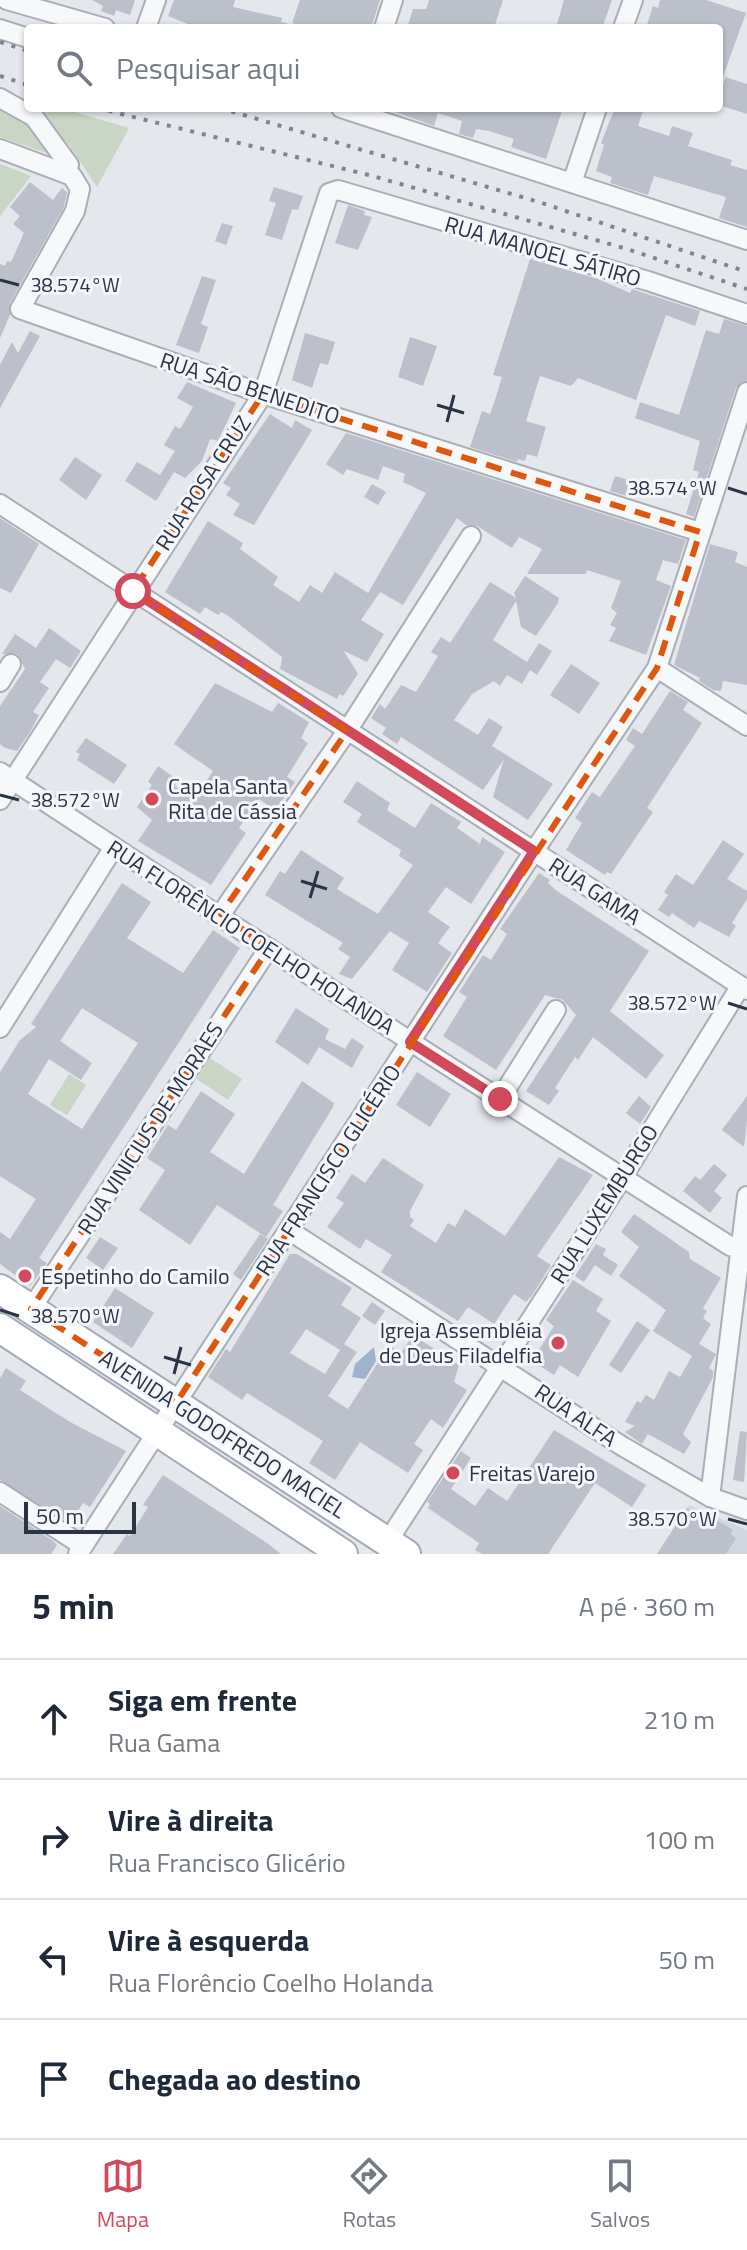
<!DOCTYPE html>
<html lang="pt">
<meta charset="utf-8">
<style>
body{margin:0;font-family:"Titillium Web",sans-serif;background:#f2f2f3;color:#1f2937}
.scale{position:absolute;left:24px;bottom:20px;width:112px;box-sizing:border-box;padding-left:8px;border:4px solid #2b3445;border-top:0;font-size:22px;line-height:28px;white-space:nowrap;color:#2b3445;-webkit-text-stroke:6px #f4f6f9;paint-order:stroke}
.stop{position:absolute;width:24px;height:24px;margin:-18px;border:6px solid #d1495b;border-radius:50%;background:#fff}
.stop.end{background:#d1495b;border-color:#fff;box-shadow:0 2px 8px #0008}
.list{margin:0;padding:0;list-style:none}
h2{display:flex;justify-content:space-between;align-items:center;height:104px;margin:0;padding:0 32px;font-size:34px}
h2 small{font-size:26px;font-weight:400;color:#747a83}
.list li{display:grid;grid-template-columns:52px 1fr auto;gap:24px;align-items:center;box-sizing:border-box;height:120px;padding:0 32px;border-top:2px solid #e0e1e3}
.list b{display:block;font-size:30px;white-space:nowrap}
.list p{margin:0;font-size:26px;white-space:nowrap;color:#747a83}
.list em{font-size:26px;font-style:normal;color:#747a83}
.icon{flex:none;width:44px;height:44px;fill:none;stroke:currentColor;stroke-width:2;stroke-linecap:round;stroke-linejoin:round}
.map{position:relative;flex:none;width:747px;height:1554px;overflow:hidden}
.search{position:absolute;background:#fff;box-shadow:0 2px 6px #0004;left:24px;right:24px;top:24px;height:88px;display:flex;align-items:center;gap:20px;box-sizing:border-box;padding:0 28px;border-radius:8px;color:#747a83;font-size:30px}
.sheet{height:584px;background:#fff}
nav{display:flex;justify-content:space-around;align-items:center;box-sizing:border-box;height:112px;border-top:2px solid #e0e1e3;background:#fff;font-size:22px;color:#747a83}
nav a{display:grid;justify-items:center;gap:4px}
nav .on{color:#d1495b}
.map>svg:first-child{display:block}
.built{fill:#d2d6de}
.green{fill:#c9d6c5}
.water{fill:#9fb4cc}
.building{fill:#bbc0ca;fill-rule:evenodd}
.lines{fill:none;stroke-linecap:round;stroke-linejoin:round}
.street-casing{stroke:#a9aeb7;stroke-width:22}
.primary-casing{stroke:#a3abb8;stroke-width:32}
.street{stroke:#f7f8fa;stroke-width:18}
.primary{stroke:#fff;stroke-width:28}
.rail{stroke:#7d8696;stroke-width:4;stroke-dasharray:4 8;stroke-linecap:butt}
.route{stroke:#d1495b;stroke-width:10}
.marked{fill:none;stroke:#df570f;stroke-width:6;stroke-dasharray:16 10;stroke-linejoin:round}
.ticks{fill:none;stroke:#2b3445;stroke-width:3}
.poi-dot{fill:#d1495b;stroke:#f4f6f9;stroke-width:3}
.labels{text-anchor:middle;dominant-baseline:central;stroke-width:6;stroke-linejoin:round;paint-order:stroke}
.street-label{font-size:22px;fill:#2b3445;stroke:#f4f6f9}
.poi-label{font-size:22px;fill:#2b3445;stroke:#f4f6f9;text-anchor:start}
.ticks-label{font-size:20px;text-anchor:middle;fill:#2b3445;stroke:#f4f6f9;stroke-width:6;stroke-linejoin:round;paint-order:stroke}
</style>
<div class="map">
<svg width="747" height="1554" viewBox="0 0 747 1554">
<rect width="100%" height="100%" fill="#e4e7ec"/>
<path class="built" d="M689,1505L747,1530V1554H657Z"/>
<g class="green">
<path d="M0,106L33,129L55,156L0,137Z"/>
<path d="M33,108H61L129,128L97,187L70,146Z"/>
<path d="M0,164L31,176L0,216Z"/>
<path d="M210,1058L242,1079L228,1100L197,1079Z"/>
<path d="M69,1074L86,1085L67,1115L50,1105Z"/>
</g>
<path class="water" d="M374,1347L376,1361L365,1379L352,1377L355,1364Z"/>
<g class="building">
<path d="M92,0H135L130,15L116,10L114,16L101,11L103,6Z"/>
<path d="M174,0H235L233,7L282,18L281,22L293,25L292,28H186L188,24L168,16Z"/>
<path d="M300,0H380L371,28H309L292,23Z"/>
<path d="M429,0H503L494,28H407L413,9H426Z"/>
<path d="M564,0H612L602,28H556Z"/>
<path d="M660,0H706L746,13L720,85L719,40L723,28H646L653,6L658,8Z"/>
<path d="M725,77L747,84V114L719,105Z"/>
<path d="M385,108H563L546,159L511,147L514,139L489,131L476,129L473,138L459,134L462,121L438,113L434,126Z"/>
<path d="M615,108H644L638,126L669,136L672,126L693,133L688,146L732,160L730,165L747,170V227L719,218L726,197L654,176L648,195L610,183L612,177L596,171L604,145L601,143Z"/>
<path d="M30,182L53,200L62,188L67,192L64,207L10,303V315L0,338V264L5,266L7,261L11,262L24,233L13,224L20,216L10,207Z"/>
<path d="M274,187L303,196L298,210L292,209L282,240L265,235L276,203L269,201Z"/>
<path d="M348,205L365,211L364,215L372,217L358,250L335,243Z"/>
<path d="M222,223L233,226L226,245L215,241Z"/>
<path d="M530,259L598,279L630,293L632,289L700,311L695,326L666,315L636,400L578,378L571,386L540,376L526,421L546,427L537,457L527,454L525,461L518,459L517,462L470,447L482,411L490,414L495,400L502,377L493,375Z"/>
<path d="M202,276L216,280L201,324L208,327L199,353L176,345Z"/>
<path d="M724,319L747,326V380L736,388L694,517L686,514L699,472L693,470L700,441L635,418L640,402L679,415L706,330L719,334Z"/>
<path d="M30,331L40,336L0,408V365L12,342L18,353Z"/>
<path d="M305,333L335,342L328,365L320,363L312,388L292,380Z"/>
<path d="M410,337L437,346L423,386L398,377Z"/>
<path d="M187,382L236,403L218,441L210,439L202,461L185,478L174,472L156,501L125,481L137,462L160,475L175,451L164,445L175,426L180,429L193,407L177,398Z"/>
<path d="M270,414L292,428L295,420L312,430L254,525L233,515L240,504L226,495L231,488L223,483Z"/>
<path d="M346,433L686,540L678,564L663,560L656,580L671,586L646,655L609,641L616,628L610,625L617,613L611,608L621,581L587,570L586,574H527L542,549L519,537L512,548L477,526L466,525L457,518L403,605L380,592L361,620L384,634L367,662L344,651L358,674L343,696L340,694L337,699L280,669L282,657L227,615L221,612L218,615L205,607L200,614L165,592L208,521L243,543L240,549L278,577L273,585L299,602L310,585L322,593L335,572L368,593L426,493L403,482L405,474L383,466L378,480L347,469L343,475L326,464Z"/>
<path d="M75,457L102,475L86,500L59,480Z"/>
<path d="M615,476L632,481L627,496L610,491Z"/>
<path d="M372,484L386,492L378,505L364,497Z"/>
<path d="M0,518L39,544L11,593L0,588Z"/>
<path d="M710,544L738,552L735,562L747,567V685L723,681L721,691L713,690L699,681L700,678L674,665Z"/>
<path d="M525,576L559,598L558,603L536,636L521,627L516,601L493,640L527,662L539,643L552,651L537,675L530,670L522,684L507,675L500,686L494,681L472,694L454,720L478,735L489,718L503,727L492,746L553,784L528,820L493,797L504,759L483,790L401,737L397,744L382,734L386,728L371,718L380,704L385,709L401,685L416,692L438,656L431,652L441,637L450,643L490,582L516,598L514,593Z"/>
<path d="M49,628L81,651L70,668L56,659L40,682L49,688L33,712L39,715L30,732L17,751L5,748L0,744V706L25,669L18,654H2L15,634L36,648Z"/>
<path d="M571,664L600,683L579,714L550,695Z"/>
<path d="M215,683L272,712L278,703L309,722L301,738L308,743L287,777L295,782L275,810L259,799L239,828L246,833L211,885L138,841L152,820L137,807L152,785L148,782L158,766L178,780L175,786L195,799L213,771L174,744Z"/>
<path d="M670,691L688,702L683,710L702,723L647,808L653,812L611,874L607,872L605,875L566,850L582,823L575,818L592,792L600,797L635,746L626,740L633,728L642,734Z"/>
<path d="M86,738L127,765L114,784L77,760L80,754L76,752Z"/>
<path d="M357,781L390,803L387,810L415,828L431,803L461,822L457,828L480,844L482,837L505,852L471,904L446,887L428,912L450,927L438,943L452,953L427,992L392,970L409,943L390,931L352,979L339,974L350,957L338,949L343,943L265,895L280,871L285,874L301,850L344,878L337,889L378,914L413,865L399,856L401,850L357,822L362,814L343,802Z"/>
<path d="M723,840L744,854L727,879L747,891V899L732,923L736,926L729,937L699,921L694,928L672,913L669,917L658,910L668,895L664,892L676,874L693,885Z"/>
<path d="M539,873L550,880L548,883L557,891L649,951L610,1011L664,1055L646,1079L593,1037L578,1060L575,1057L555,1088L559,1091L549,1105L526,1091L576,1015L563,1000L545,995L496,1070L443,1036L467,997L459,992L483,955L491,960L507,934L500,929Z"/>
<path d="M122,883L151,902L127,938L183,973L213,930L240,948L39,1258L47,1263L30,1286L0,1264V1232L10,1239L36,1199L0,1176V1072L20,1040L36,1027L31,1024ZM82,1008L138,1043L82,1129L28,1094L49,1059L81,1080L92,1063L60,1041Z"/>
<path d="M296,1008L329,1029L325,1039L345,1049L352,1038L364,1046L352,1068L319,1047L308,1065L275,1042Z"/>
<path d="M417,1072L451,1094L430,1127L396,1105Z"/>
<path d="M302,1081L334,1103L333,1107L273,1205L283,1211L266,1237L217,1205L190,1245L139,1210L165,1170L147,1158L168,1125L176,1130L201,1091L235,1114L210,1152L244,1174Z"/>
<path d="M639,1096L651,1107L640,1124L626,1113Z"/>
<path d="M747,1096V1121L744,1147L722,1130Z"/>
<path d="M559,1157L593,1175L537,1256L551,1265L533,1294L526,1302L514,1294L494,1324L468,1307L458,1321L381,1272L392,1255L366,1239L360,1249L327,1227L344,1203L336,1198L352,1174L365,1183L383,1158L424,1185L410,1211V1217L414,1220L410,1226L436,1243L448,1223L455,1227L465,1209L505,1236Z"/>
<path d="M714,1164L727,1175L714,1191L722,1198L710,1213L683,1191L695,1176L700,1180Z"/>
<path d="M634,1214L689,1252L690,1259L721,1278L703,1308L707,1311L703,1318L711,1324L699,1344L716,1354L709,1368L713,1371V1377L683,1434L691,1442L684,1454L648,1434L642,1444L625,1432L635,1426L625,1422L637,1401L641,1403L646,1395L654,1400L669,1371L680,1377L692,1356L653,1331L666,1310L619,1276L639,1247L621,1232Z"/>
<path d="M260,1234L268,1239L241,1280L233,1274Z"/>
<path d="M100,1237L118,1248L103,1270L86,1258Z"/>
<path d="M596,1244L606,1249L603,1255L618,1265L611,1276L595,1265L584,1282L575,1276Z"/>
<path d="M290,1254H297L352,1288L341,1305L361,1318L344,1344L357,1352L328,1396L348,1409L386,1350L392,1347L401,1353L413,1335L459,1365L454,1382L467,1390L443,1428L431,1419L414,1444L423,1450L408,1473L360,1442L335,1480L309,1463L323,1441L247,1393L242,1400L208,1377L226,1349L230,1352ZM306,1329L340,1350L325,1374L290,1353Z"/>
<path d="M573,1280L603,1299L596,1311L611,1321L578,1377L560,1365L554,1375L532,1361L554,1326L546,1320Z"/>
<path d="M115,1288L154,1313L132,1348L93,1322Z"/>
<path d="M372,1302L385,1311L375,1325L362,1316Z"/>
<path d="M637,1321L650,1330L621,1373L609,1365Z"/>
<path d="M6,1368L26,1381L20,1390L70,1422L126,1451L90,1507L83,1503L74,1517L70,1514L66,1521L0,1480V1378Z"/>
<path d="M554,1430L646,1485L632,1507L595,1483L548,1554H482L475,1550L479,1543L428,1508L430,1504L427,1502L461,1451L471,1458L451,1489L475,1506L488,1488L507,1501Z"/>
<path d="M740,1431L747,1432L744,1482L733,1480Z"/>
<path d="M163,1475L267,1543L281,1554H113L127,1534L130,1536L148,1507L143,1505Z"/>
<path d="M0,1506L53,1541L57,1545L51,1554H0Z"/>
<path d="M687,1508L710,1523L712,1517L733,1530L730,1534L736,1538L726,1554H657Z"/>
</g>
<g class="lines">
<defs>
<g id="street">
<path d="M7,0L105,28"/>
<path d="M146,28L156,0"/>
<path d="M384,28L393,0"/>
<path d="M623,28L633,0"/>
<path d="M0,29L28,38"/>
<path d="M0,98L34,117L69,165"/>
<path d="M341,108L747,240"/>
<path d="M0,149L72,176L80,189L75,211L20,309L263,394L700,532"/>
<path d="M572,183L597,108"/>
<path d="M0,504L747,990"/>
<path d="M657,668L747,726"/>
<path d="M0,682L11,664"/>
<path d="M0,772L428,1053L730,1246L747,1251"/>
<path d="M0,800L263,394L329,193L338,190L648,281L747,314"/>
<path d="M221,914L347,731L471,536"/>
<path d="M0,1028L114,847"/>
<path d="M500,1099L556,1010"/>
<path d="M290,1231L622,1446L710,1497L747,1510"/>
<path d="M31,1309L269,948"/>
<path d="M0,1492L83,1546"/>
<path d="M710,1497L747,1196"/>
<path d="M388,1541L622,1178L740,987"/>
<path d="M78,1554L534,851L657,668L747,392"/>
</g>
<g id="primary">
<path d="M0,1289L406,1554"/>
<path d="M0,1328L343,1554"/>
</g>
</defs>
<use href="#street" class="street-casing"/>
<use href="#primary" class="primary-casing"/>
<use href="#street" class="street"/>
<use href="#primary" class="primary"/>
<g class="rail">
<path d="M0,42L28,51"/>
<path d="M0,76L28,85"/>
<path d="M97,108L369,175L627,249L747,289"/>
<path d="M220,108L542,203L747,272"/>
</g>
</g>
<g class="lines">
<path class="route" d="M133,591L534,851L410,1042L500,1099"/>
</g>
<path class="marked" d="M263,394L700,532L657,668L176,1403L31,1309L269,948L221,914L347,731L133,591Z"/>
<path class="ticks" d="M0,280L19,285M437,405L464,413M447,422L454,395M728,488L747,494M0,795L19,800M301,881L327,889M310,898L318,871M728,1003L747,1009M0,1310L19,1316M164,1357L191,1365M174,1374L181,1347M728,1519L747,1524"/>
<g class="poi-dot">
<circle cx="152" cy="799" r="8"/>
<circle cx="25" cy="1276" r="8"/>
<circle cx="558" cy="1343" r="8"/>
<circle cx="453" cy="1473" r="8"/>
</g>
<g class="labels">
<g class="street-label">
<text transform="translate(543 251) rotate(16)">RUA MANOEL SÁTIRO</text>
<text transform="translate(250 388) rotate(18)">RUA SÃO BENEDITO</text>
<text transform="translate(203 483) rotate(-57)">RUA ROSA CRUZ</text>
<text transform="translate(595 891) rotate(33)">RUA GAMA</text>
<text transform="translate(251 937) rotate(33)">RUA FLORÊNCIO COELHO HOLANDA</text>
<text transform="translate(150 1128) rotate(-57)">RUA VINICIUS DE MORAES</text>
<text transform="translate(328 1170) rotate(-57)">RUA FRANCISCO GLICÉRIO</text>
<text transform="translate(604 1204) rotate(-58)">RUA LUXEMBURGO</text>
<text transform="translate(576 1415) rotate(34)">RUA ALFA</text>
<text transform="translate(223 1434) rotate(33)">AVENIDA GODOFREDO MACIEL</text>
</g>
<g class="poi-label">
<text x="168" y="786">Capela Santa<tspan x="168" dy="25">Rita de Cássia</tspan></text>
<text x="41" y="1276">Espetinho do Camilo</text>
<text x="542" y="1330" text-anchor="end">Igreja Assembléia<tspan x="542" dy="25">de Deus Filadelfia</tspan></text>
<text x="469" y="1473">Freitas Varejo</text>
</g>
</g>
<g class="ticks-label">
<text x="75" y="292">38.574°W</text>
<text x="672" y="495">38.574°W</text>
<text x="75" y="807">38.572°W</text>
<text x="672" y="1010">38.572°W</text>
<text x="75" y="1323">38.570°W</text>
<text x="672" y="1526">38.570°W</text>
</g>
</svg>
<div class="scale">50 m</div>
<div class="stop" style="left:133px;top:591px"></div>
<div class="stop end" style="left:500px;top:1099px"></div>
<div class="search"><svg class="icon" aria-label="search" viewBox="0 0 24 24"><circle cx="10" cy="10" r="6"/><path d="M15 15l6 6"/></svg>Pesquisar aqui</div>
</div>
<section class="sheet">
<h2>5 min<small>A pé · 360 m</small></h2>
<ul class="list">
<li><svg class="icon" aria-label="ahead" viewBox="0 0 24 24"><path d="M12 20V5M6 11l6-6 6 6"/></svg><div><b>Siga em frente</b><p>Rua Gama</p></div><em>210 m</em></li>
<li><svg class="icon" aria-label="right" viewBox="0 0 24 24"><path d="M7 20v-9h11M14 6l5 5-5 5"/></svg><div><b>Vire à direita</b><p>Rua Francisco Glicério</p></div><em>100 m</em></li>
<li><svg class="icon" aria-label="left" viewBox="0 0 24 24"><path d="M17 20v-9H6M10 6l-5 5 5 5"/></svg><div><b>Vire à esquerda</b><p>Rua Florêncio Coelho Holanda</p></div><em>50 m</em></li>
<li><svg class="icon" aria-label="arrive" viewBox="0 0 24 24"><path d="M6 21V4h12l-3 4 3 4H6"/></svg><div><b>Chegada ao destino</b></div></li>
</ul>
</section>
<nav>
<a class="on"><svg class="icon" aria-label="map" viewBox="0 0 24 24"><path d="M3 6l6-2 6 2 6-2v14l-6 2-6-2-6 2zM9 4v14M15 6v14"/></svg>Mapa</a>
<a><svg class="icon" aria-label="directions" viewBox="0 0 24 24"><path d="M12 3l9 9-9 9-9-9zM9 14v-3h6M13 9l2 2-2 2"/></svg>Rotas</a>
<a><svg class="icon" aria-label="saved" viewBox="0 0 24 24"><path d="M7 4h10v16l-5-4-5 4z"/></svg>Salvos</a>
</nav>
